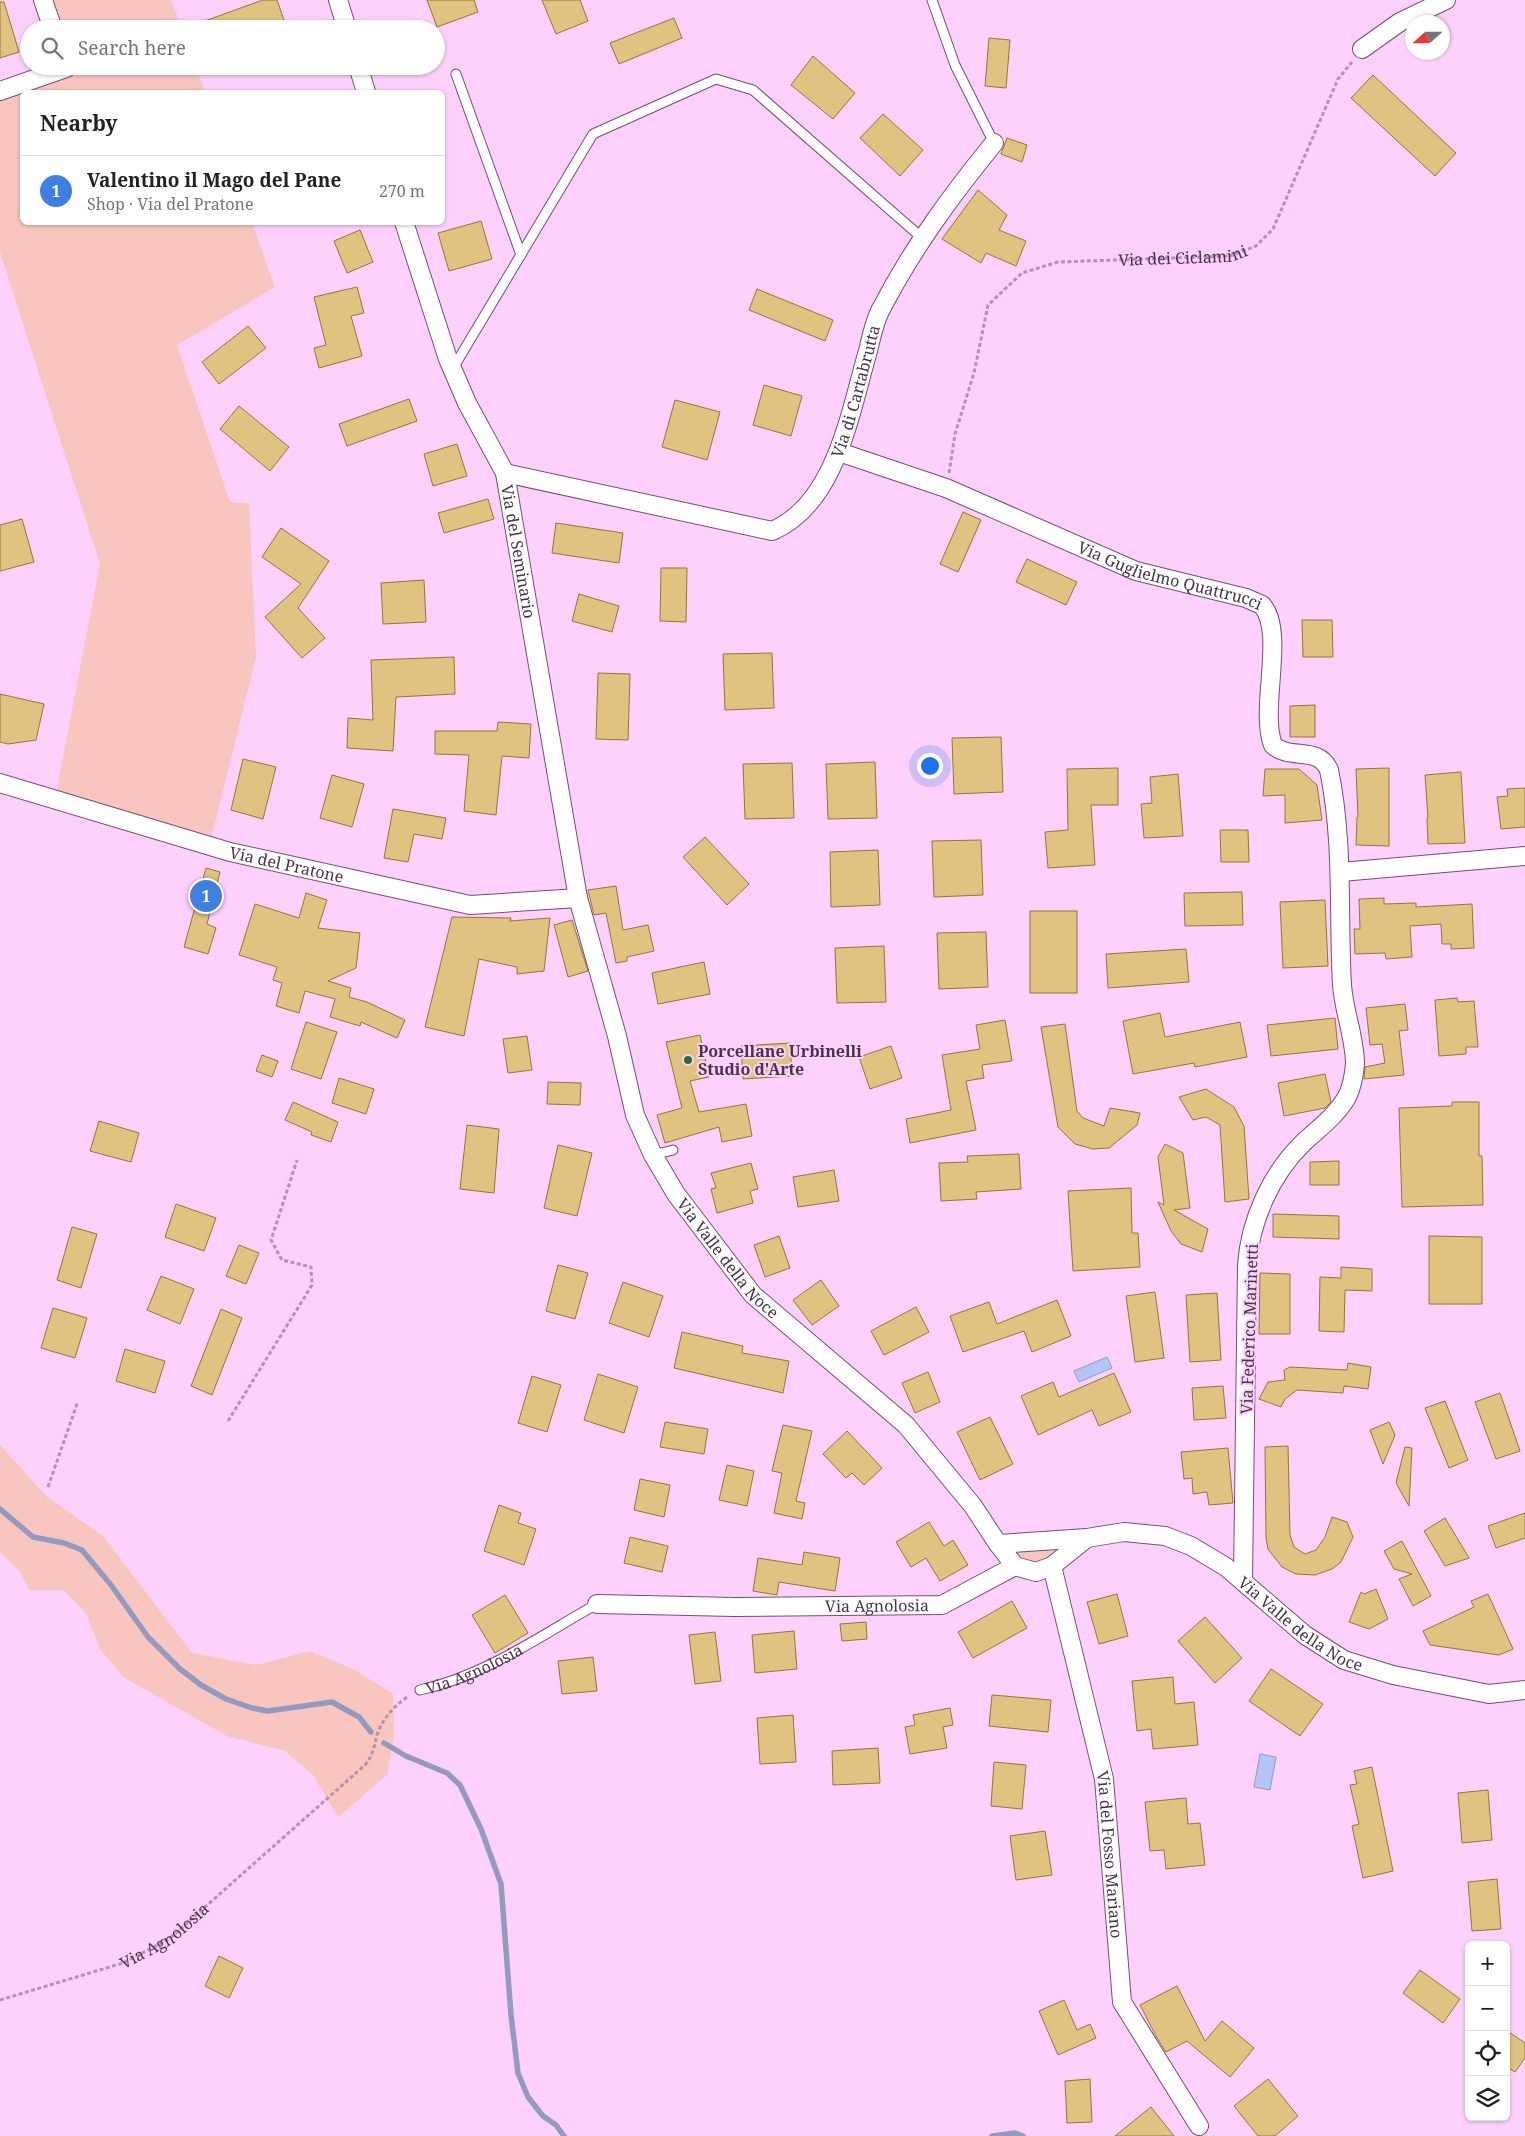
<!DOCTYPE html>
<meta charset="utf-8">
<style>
body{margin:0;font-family:"Noto Serif",serif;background:#f6f6f6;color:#202124}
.controls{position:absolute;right:15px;bottom:15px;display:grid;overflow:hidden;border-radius:8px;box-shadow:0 1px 4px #0004}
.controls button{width:45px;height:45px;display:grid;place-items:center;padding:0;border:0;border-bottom:1px solid #e0e0e0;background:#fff;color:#202124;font:25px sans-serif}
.compass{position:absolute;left:1405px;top:15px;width:45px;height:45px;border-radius:50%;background:#fff;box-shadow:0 1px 4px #0004;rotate:249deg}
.you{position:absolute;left:929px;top:765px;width:18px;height:18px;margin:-12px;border:4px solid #fff;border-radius:50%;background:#1a73e8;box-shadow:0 0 0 8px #1a73e833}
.badge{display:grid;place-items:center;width:32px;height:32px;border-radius:50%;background:#0b8043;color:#fff;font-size:16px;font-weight:700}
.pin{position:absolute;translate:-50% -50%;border:2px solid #fff;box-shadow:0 1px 5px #0006}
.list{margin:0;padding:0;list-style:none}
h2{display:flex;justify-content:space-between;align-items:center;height:65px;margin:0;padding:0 20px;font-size:21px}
h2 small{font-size:16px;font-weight:400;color:#757577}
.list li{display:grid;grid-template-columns:32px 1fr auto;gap:15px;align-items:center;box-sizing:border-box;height:70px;padding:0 20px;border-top:1px solid #e0e0e0}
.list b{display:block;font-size:19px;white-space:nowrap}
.list p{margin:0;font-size:16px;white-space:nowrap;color:#757577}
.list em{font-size:16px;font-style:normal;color:#757577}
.icon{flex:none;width:28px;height:28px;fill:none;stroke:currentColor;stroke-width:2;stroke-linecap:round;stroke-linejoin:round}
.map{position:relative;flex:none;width:1525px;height:2136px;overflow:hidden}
.search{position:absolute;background:#fff;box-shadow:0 1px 4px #0004;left:20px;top:20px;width:425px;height:55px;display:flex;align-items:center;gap:12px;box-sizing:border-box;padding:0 18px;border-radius:28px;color:#757577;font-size:19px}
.panel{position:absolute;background:#fff;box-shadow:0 1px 4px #0004;left:20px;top:90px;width:425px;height:135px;border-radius:8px}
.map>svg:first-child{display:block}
.green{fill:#f8c6bf}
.water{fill:#b3c6f4;stroke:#939ac0}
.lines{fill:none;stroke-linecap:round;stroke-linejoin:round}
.stream{stroke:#939ac0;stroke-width:5.5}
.building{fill:#e0c381;stroke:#927836}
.service-casing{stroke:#7a4b79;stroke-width:11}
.minor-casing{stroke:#7a4b79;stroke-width:20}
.path{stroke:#b592b3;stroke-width:3;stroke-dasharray:4 2.5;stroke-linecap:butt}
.service{stroke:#fff;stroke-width:9}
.minor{stroke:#fff;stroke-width:18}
.poi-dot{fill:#2a6c36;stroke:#fdd1fb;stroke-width:2}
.labels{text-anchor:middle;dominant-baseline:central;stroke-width:4;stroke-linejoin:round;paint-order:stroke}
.street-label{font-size:16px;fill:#493348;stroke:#fdd1fb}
.poi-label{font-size:16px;font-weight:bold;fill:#493348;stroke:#fdd1fb;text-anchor:start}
</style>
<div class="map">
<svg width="1525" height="2136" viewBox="0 0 1525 2136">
<rect width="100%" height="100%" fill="#fdd1fb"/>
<g class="green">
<path d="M43,0H171L182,29H53Z"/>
<path d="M66,66H195L205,92H22V222L252,223L275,287L177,345L230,502L249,503L256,657L209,847L55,799L100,564L0,252V91Z"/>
<path d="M0,1445L47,1497L103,1536L192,1653L256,1665L310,1651L355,1670L393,1694L394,1735L387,1775L338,1817L313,1775L285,1751L227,1736L123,1677L100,1649L86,1613L64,1590H29L20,1572L0,1552Z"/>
<path d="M1070,1546C1048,1561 1042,1568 1016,1559L1009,1548Z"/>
</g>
<g class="water">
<path d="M1107,1357L1112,1368L1079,1382L1074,1371Z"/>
<path d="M1260,1754L1276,1757L1270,1790L1254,1787Z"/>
</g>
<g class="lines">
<g class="stream">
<path d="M0,1509L33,1537L64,1543L82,1550L111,1585L148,1637L180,1669L201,1685L226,1699L252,1708L268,1711L332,1702L359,1717L371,1732"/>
<path d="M384,1743L406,1756L447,1773L460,1785L481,1829L501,1884L511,2015L518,2073L528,2097L543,2116L556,2125L564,2136"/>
<path d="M992,2136L1015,2133L1023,2136"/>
</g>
</g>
<g class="building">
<path d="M263,0H277L287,29H188V27Z"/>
<path d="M427,0H474L478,12L437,27Z"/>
<path d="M542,0H580L588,21L556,34Z"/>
<path d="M0,2H4L19,52L0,58Z"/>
<path d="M674,18L682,38L619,64L610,43Z"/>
<path d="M989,38L1010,40L1006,88L985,86Z"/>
<path d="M813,56L855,93L833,119L791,85Z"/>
<path d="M1373,75L1456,153L1435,176L1351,98Z"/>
<path d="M883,114L923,150L900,176L860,138Z"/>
<path d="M1007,138L1027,145L1022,162L1001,154Z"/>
<path d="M978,190L1007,215L999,230L1026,241L1016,266L986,253L981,263L942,239Z"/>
<path d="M481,221L492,259L449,271L438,233Z"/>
<path d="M360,230L373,262L347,273L334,241Z"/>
<path d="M357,287L364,313L351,316L362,356L319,368L314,348L326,345L314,297Z"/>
<path d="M757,289L833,320L825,341L749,310Z"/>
<path d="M248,326L266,348L219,384L202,362Z"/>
<path d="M764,385L802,396L791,436L753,425Z"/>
<path d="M409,399L417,421L347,446L339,424Z"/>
<path d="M675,400L720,412L707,460L662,447Z"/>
<path d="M239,406L289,447L270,471L220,429Z"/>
<path d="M457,444L467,476L433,486L424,454Z"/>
<path d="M488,499L494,519L444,533L438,513Z"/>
<path d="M963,512L981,520L958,572L940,564Z"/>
<path d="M22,519L34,562L0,571V525Z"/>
<path d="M556,523L623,533L619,563L552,553Z"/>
<path d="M281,528L329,561L298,608L325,638L302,658L265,617L301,584L262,557Z"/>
<path d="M1027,559L1077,582L1066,605L1016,582Z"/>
<path d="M661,568H687L686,622L660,621Z"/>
<path d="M424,580L426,622L383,624L381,583Z"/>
<path d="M579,594L619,606L612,632L572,621Z"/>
<path d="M1302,620H1332L1333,657H1303Z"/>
<path d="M772,653L774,708L725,710L723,654Z"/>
<path d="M454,657L455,694L396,697L393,751L347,748L348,718L373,720L371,660Z"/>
<path d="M598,673L630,674L628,740L596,739Z"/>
<path d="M0,694L44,704L36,740L8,744L0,742Z"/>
<path d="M1315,705V737H1290V706Z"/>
<path d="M498,722L531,724L529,758L502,756L496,815L464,811L469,755L435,754V731H497Z"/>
<path d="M1001,737L1003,792L954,794L952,738Z"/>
<path d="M243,759L276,767L263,819L231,810Z"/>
<path d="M875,762L877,818L828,819L826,764Z"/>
<path d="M792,763L794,818L745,819L743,764Z"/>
<path d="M1118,768V805H1091L1095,865L1048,868L1045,832L1068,830L1067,769Z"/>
<path d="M1389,768V846L1356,845L1357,817H1358L1356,769Z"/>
<path d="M1265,769H1299L1317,785L1322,820L1285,823V795L1263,796Z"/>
<path d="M1461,772L1465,843L1428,844L1427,818H1428L1425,775Z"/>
<path d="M1178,774L1183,836L1144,838L1141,804L1152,803L1150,777Z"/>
<path d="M332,775L364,784L352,827L320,818Z"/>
<path d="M1525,788V827L1501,829L1497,797L1508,796L1507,789Z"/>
<path d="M393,809L446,818L442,839L414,834L408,862L384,858Z"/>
<path d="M1220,830H1248L1249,862H1221Z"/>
<path d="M705,837L749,884L727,905L683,857Z"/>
<path d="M981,840L983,895L934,897L932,841Z"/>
<path d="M878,850L880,905L831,907L830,852Z"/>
<path d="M206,868L220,872L207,924L216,928L208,954L184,947Z"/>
<path d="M616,886L623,930L648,925L654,951L627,957V961L616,963L606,913L594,915L588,890Z"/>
<path d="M1242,892L1243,925L1185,926L1184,893Z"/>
<path d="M306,893L327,900L318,928L360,933L356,968L328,981L351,988L349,997L367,1002L405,1020L397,1038L361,1022L360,1026L330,1017L335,999L305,991L299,1013L276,1006L282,983L273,980L277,967L239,955L255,904L299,918Z"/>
<path d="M1384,898V904L1416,903V907L1472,904L1474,948L1451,949V944H1442L1441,924L1410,926L1412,957L1386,959L1385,953L1355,954L1354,929H1360L1359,899Z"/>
<path d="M1325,900L1328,966L1283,968L1280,902Z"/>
<rect x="1030" y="911" width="47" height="82"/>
<path d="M452,917L511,918L510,921L550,918L544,971L517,974V967L479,959L464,1036L425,1027Z"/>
<path d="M572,920L588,971L568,977L554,925Z"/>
<path d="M986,932L988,987L939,989L937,933Z"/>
<path d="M884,946L886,1002L837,1003L835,948Z"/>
<path d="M1186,949L1189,982L1108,988L1106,954Z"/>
<path d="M704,962L710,994L658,1004L652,973Z"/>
<path d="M1457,998L1458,1002L1474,1001L1478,1047H1466V1054L1439,1056L1435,1000Z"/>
<path d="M1405,1004L1408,1030L1399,1031L1404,1075L1364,1079L1365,1067L1385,1063L1382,1044L1370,1045L1366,1008Z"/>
<path d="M1160,1013L1165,1037L1240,1022L1247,1057L1195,1067L1194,1063L1133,1074L1123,1021Z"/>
<path d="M1335,1018L1338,1049L1271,1056L1267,1025Z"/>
<path d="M1005,1020L1012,1061L982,1065L984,1078L966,1081L976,1130L910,1143L906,1119L951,1110L942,1055L980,1049L976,1025Z"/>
<path d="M306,1022L337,1032L321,1079L291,1069Z"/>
<path d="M1065,1024L1077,1111L1083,1118L1104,1126L1110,1108L1140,1113L1137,1125L1109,1148L1093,1149L1075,1144L1058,1127L1041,1027Z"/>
<path d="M700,1035L709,1077L690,1081L699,1112L746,1104L752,1136L722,1142L719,1127L665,1143L657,1115L682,1108L666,1042Z"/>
<path d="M527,1036L532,1070L508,1073L503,1039Z"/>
<path d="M790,1043L792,1076L743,1079L741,1046Z"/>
<path d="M891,1046L902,1078L870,1089L859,1057Z"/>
<path d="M262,1055L278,1061L272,1077L256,1071Z"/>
<path d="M1325,1074L1331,1102L1325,1108L1284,1116L1278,1083Z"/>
<path d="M339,1078L374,1089L366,1114L332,1103Z"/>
<path d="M548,1082L581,1083L580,1105L547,1104Z"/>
<path d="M1206,1089L1234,1107L1244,1126L1249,1199L1225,1202L1220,1125L1206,1117L1193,1120L1179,1097Z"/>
<path d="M293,1102L338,1122L331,1142L311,1135L312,1132L285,1120Z"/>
<path d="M1452,1102H1479V1156H1482L1483,1205L1402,1207L1399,1108L1452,1106Z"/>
<path d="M99,1121L139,1133L131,1162L90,1151Z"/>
<path d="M467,1125L499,1129L494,1193L460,1189Z"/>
<path d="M1165,1144L1183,1153L1190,1208L1174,1210L1208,1229L1202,1252L1181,1244L1171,1231L1158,1202L1164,1205L1158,1157Z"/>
<path d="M558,1145L592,1153L577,1216L544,1208Z"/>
<path d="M1019,1154L1021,1189L976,1192L977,1199L941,1201L939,1163L968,1162L967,1156Z"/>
<path d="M1339,1161V1185H1310V1162Z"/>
<path d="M751,1163L758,1189L750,1191L753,1203L717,1213L711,1189L716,1188L711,1173Z"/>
<path d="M834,1170L839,1201L798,1207L793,1177Z"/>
<path d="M1131,1188L1132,1233H1138L1140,1267L1073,1271L1068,1191Z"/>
<path d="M176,1204L216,1218L204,1251L165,1237Z"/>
<path d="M1273,1214L1339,1216V1239L1273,1237Z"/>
<path d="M72,1227L97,1234L81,1288L57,1280Z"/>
<path d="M779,1236L790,1268L765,1277L754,1245Z"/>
<path d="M1429,1236L1482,1237V1304H1429Z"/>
<path d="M239,1245L259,1253L246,1284L226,1276Z"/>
<path d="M558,1265L588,1273L575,1319L546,1311Z"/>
<path d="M1341,1267L1372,1269V1291L1345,1290L1344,1332L1319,1331L1320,1277L1341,1278Z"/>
<path d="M1260,1273L1290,1274V1334H1259Z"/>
<path d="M161,1276L194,1289L180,1324L147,1310Z"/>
<path d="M821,1280L839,1306L812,1325L793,1300Z"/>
<path d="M623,1282L663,1296L649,1337L609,1323Z"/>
<path d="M1155,1292L1164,1358L1135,1362L1126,1296Z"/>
<path d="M1217,1293L1221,1360L1190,1362L1186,1295Z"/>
<path d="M1057,1300L1071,1336L1032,1352L1024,1331L963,1352L950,1316L989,1302L997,1324Z"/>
<path d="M916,1307L929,1332L884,1355L871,1331Z"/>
<path d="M53,1308L87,1318L75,1358L41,1348Z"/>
<path d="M221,1309L242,1318L212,1395L191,1386Z"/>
<path d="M682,1332L743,1346L742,1353L789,1361L783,1393L674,1368Z"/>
<path d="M125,1349L165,1361L155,1393L116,1381Z"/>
<path d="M1348,1363L1371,1367L1368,1389L1344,1386L1343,1393L1297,1390L1285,1399L1281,1407L1259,1399L1268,1382L1285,1380L1284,1370L1290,1367L1347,1370Z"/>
<path d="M928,1372L940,1402L915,1413L902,1383Z"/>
<path d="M1114,1373L1131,1412L1099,1426L1092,1410L1038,1435L1021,1396L1053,1382L1059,1397Z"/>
<path d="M598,1374L638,1387L624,1433L584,1420Z"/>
<path d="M532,1376L561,1385L547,1432L518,1423Z"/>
<path d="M1223,1386L1226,1418L1194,1420L1192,1388Z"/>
<path d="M1500,1393L1520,1451L1496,1459L1475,1402Z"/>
<path d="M1445,1401L1468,1460L1449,1468L1425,1408Z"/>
<path d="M990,1417L1013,1464L980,1480L957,1432Z"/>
<path d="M665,1422L708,1429L704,1454L660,1447Z"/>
<path d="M1389,1422L1395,1435L1383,1464L1370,1430Z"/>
<path d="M783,1425L812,1431L796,1501L805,1503L802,1519L774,1513L782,1473L772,1471Z"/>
<path d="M847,1431L882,1468L864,1485L852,1473L846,1478L823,1454Z"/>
<path d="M1288,1446L1290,1535L1294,1547L1305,1554L1316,1550L1325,1537L1332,1517L1347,1522L1353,1537L1341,1562L1332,1569L1315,1575L1296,1574L1282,1567L1268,1549L1266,1538L1265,1447Z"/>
<path d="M1405,1447L1412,1448L1409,1506L1396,1483Z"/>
<path d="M1228,1448L1233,1503L1209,1505L1207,1492L1193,1494L1192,1478L1184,1479L1181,1452Z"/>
<path d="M727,1465L754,1471L747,1506L719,1500Z"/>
<path d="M640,1479L670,1485L664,1517L634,1510Z"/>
<path d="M499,1505L521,1513L518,1523L536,1529L524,1565L484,1551Z"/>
<path d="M1525,1513V1538L1496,1548L1488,1526Z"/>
<path d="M1445,1518L1469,1558L1445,1566L1424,1531Z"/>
<path d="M929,1522L944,1546L953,1540L968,1565L940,1581L926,1558L911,1567L896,1542Z"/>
<path d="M630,1537L668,1546L662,1572L624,1563Z"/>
<path d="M1402,1541L1431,1596L1413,1606L1399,1579L1412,1574L1394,1569L1384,1551Z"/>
<path d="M804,1552L840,1558L835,1591L779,1582L777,1595L753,1591L758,1558L802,1565Z"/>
<path d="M1376,1589L1388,1619L1369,1629L1349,1622L1361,1592L1364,1594Z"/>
<path d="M1117,1594L1128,1636L1099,1644L1087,1602Z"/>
<path d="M1488,1594L1513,1649L1499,1655L1430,1645L1423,1631L1474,1607L1471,1601Z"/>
<path d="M505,1595L528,1633L495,1653L472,1615Z"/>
<path d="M1012,1601L1027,1628L973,1658L958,1632Z"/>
<path d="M1205,1617L1242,1658L1215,1683L1178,1641Z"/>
<path d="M866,1622L867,1639L842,1641L840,1624Z"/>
<path d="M794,1631L797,1669L755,1673L752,1635Z"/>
<path d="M715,1632L721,1681L695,1684L689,1635Z"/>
<path d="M593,1657L597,1691L562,1694L558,1661Z"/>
<path d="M1271,1669L1323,1704L1300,1736L1249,1701Z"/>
<path d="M1173,1677L1175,1704L1194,1702L1198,1745L1153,1749L1151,1729L1137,1731L1132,1681Z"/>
<path d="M992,1695L1051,1700L1048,1732L989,1726Z"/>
<path d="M950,1708L953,1725L943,1727L947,1748L910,1754L905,1727L915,1725L913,1715Z"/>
<path d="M793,1715L796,1762L760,1764L757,1718Z"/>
<path d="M878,1748L880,1783L833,1785L832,1751Z"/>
<path d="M994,1762L1026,1765L1022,1809L991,1806Z"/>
<path d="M1372,1767L1393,1871L1363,1878L1352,1826L1359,1824L1350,1785L1357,1784L1354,1771Z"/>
<path d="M1488,1790L1492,1840L1462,1843L1458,1793Z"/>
<path d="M1186,1798L1188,1824L1200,1823L1205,1865L1166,1869L1164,1850L1150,1851L1145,1802Z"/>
<path d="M1045,1831L1052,1875L1016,1880L1010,1836Z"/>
<path d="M1497,1879L1501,1929L1472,1931L1468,1882Z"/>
<path d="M219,1956L243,1968L229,1998L205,1986Z"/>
<path d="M1420,1970L1460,1999L1443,2023L1403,1993Z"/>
<path d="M1177,1986L1205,2041L1222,2021L1254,2048L1230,2077L1187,2041L1166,2052L1157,2038L1140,2005Z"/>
<path d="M1064,2000L1077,2030L1090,2024L1096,2038L1058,2055L1039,2011Z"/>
<path d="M1506,2030L1525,2043V2058L1515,2072L1506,2066Z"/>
<path d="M1090,2079L1092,2122L1067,2123L1065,2081Z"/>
<path d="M1268,2079L1298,2116L1275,2136H1258L1234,2106Z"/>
<path d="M1151,2107L1174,2136H1115Z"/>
</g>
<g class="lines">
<defs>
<g id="service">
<path d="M932,0L955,65L994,143"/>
<path d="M456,74L521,255"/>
<path d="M452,370L593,134L716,79L753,90L921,237"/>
<path d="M653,1155L673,1150"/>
<path id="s3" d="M420,1690C484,1676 540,1636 597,1604"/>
</g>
<g id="minor">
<path d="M43,0L53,29"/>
<path d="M338,0L347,29"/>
<path d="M1362,49L1400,22L1446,0"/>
<path d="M358,66L366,92"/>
<path d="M0,91L66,68V66"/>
<path id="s4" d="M404,222L448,359L467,403L505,473L578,898L617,1036L635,1115L653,1155L676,1194L753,1295L906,1425L973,1506L998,1544L1015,1566L1036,1572L1052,1566L1087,1538"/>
<path id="s5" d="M839,452L946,488L1136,571L1246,598L1262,605C1286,632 1259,709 1273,745C1290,761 1318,745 1329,770C1344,842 1338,914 1342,985C1344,1012 1355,1038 1355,1064C1354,1075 1352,1087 1347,1097C1336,1116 1319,1128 1303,1143C1271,1174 1250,1221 1247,1265L1243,1580"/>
<path id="s6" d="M505,473L772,531C836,504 850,412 868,351C871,338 874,323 880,311C912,249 950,197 994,143"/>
<path id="s7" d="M0,783L230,852L470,905L578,898"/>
<path d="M1341,872L1525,856"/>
<path id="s8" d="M998,1544L1087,1538L1124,1532L1165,1536L1191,1546L1226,1567L1305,1635L1344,1660L1393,1675L1489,1694L1525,1690"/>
<path id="s9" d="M1052,1566L1104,1779L1122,2002L1199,2126"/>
<path id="s10" d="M597,1604L735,1607L942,1605L1015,1566"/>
</g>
</defs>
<use href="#service" class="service-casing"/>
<use href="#minor" class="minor-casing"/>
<g class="path">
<path id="s1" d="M949,473L955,434L974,373L988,305L1022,273L1058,262L1230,256L1256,246L1273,229L1338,79L1352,62"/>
<path d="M228,1421L312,1285L311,1267L282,1260L271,1240L297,1160"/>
<path d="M48,1487L78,1401"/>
<path id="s2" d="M0,2000L123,1963L169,1939L365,1765C374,1754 374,1745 378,1732C384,1717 395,1705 409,1696"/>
</g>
<use href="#service" class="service"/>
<use href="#minor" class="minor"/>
</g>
<circle class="poi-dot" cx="688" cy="1060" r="5"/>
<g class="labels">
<g class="street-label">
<text stroke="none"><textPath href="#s1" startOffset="382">Via dei Ciclamini</textPath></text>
<text stroke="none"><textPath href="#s6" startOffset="442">Via di Cartabrutta</textPath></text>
<text stroke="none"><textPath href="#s4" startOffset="351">Via del Seminario</textPath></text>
<text stroke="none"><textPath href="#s5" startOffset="354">Via Guglielmo Quattrucci</textPath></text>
<text stroke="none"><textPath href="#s7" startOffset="298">Via del Pratone</textPath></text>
<text stroke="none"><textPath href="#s4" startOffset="1099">Via Valle della Noce</textPath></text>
<text transform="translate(1249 1329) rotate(-88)">Via Federico Marinetti</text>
<text stroke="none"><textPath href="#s10" startOffset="280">Via Agnolosia</textPath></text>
<text stroke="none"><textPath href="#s8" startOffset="331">Via Valle della Noce</textPath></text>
<text stroke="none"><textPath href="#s3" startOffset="58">Via Agnolosia</textPath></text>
<text stroke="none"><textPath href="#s9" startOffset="295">Via del Fosso Mariano</textPath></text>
<text stroke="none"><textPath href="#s2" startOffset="178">Via Agnolosia</textPath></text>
</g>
<g class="poi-label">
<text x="698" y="1051">Porcellane Urbinelli<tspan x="698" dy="18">Studio d'Arte</tspan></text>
</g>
</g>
</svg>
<div class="controls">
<button>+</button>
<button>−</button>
<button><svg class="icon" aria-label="locate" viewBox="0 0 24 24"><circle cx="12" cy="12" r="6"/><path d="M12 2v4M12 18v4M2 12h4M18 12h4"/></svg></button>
<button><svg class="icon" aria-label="layers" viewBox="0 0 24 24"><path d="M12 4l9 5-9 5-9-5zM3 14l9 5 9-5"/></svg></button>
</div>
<svg class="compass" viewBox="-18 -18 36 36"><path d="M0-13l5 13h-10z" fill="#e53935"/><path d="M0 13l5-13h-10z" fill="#757577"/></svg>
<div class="you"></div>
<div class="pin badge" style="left:206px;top:896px;background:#3f7fe0">1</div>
<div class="search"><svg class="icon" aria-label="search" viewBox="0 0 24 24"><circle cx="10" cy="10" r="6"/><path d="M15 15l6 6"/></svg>Search here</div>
<section class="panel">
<h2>Nearby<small></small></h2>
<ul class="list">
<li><span class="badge" style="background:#3f7fe0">1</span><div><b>Valentino il Mago del Pane</b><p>Shop · Via del Pratone</p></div><em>270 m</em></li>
</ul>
</section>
</div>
